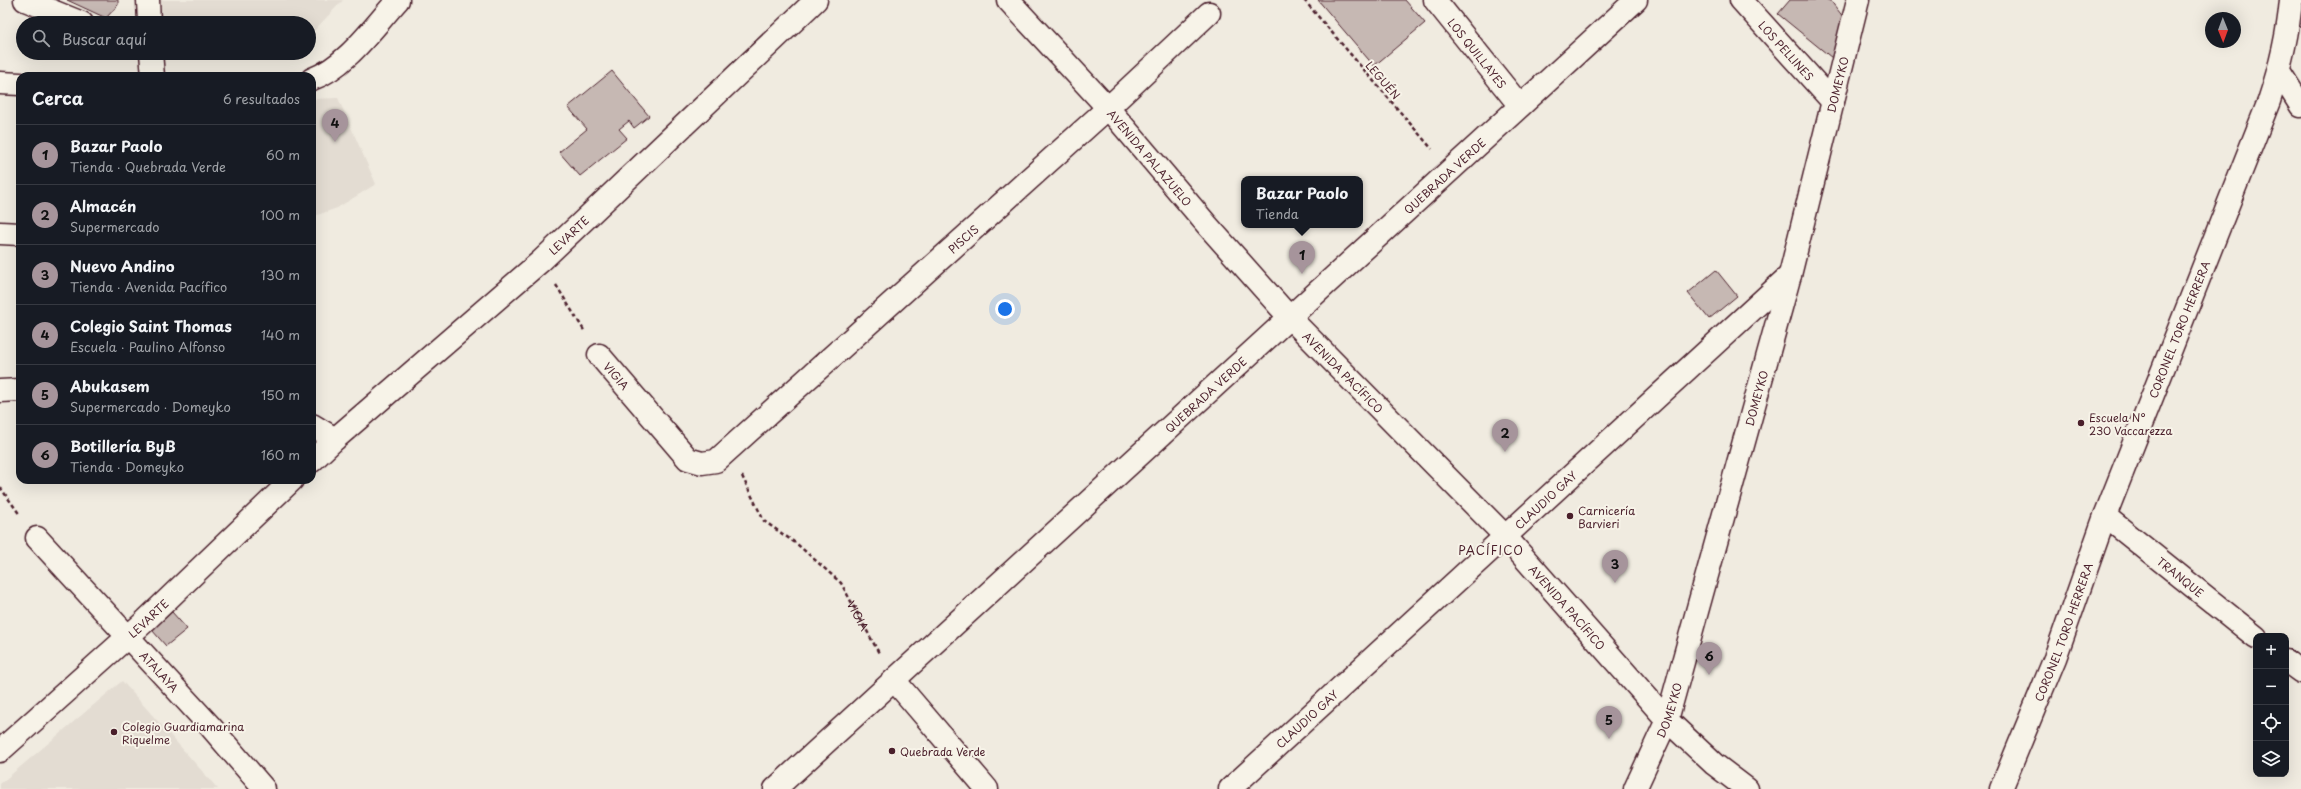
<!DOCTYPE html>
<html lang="es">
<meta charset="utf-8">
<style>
body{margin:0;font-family:"Playpen Sans",sans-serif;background:#20242c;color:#f1f3f6}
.controls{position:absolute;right:12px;bottom:12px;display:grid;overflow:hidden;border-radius:8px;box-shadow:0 4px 16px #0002}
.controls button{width:36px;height:36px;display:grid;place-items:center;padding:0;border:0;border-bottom:1px solid #363941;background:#171b24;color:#f1f3f6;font:20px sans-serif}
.compass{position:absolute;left:2205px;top:12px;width:36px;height:36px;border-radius:50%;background:#171b24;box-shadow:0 4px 16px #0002;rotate:179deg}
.you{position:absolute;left:1005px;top:309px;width:14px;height:14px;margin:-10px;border:3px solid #fff;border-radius:50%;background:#1a73e8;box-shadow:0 0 0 6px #1a73e833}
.badge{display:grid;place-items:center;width:26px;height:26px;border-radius:50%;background:#a6949b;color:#111;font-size:13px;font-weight:700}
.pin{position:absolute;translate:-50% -33px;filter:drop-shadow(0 1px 2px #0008)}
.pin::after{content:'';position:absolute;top:21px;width:14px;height:12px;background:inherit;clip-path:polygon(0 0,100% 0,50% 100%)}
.popup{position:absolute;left:1241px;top:176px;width:122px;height:52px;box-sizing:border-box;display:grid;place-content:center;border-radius:8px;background:#171b24;filter:drop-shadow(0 1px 3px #0005);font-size:13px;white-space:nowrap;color:#9ea1a6}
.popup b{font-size:15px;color:#f1f3f6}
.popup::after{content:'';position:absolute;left:50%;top:100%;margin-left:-8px;border:8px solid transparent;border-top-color:#171b24}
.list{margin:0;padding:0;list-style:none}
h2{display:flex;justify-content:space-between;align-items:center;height:52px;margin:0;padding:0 16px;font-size:17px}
h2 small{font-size:13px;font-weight:400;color:#9ea1a6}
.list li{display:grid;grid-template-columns:26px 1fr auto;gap:12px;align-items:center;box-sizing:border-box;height:60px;padding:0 16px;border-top:1px solid #363941}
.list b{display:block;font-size:15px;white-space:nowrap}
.list p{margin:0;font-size:13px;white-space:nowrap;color:#9ea1a6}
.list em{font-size:13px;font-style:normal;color:#9ea1a6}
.icon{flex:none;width:22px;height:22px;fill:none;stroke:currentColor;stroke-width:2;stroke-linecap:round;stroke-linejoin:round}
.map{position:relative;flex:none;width:2301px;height:789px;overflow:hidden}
.search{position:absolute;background:#171b24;box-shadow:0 4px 16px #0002;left:16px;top:16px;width:300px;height:44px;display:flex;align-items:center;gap:10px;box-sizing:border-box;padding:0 14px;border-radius:22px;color:#9ea1a6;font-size:15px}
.panel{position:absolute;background:#171b24;box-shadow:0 4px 16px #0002;left:16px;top:72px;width:300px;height:412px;border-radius:12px}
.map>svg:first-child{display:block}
.built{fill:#e3dcd2}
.building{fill:#c6b8b3;stroke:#4a1f2b}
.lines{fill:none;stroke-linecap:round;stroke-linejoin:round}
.minor-casing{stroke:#4a1f2b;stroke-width:25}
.tertiary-casing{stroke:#4a1f2b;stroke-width:25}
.secondary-casing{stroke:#4a1f2b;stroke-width:25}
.primary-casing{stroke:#4a1f2b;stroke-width:25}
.path{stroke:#4a1f2b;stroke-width:2.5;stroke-dasharray:4 3;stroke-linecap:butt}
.minor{stroke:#f7f3e8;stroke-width:22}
.tertiary{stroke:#f7f3e8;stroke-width:22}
.secondary{stroke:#f7f3e8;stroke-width:22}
.primary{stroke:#f7f3e8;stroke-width:22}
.poi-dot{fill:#4a1f2b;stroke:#f7f3e8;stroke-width:1.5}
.labels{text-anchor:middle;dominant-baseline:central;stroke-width:4;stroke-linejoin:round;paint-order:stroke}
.street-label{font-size:11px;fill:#4a1f2b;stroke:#f7f3e8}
.poi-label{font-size:11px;fill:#4a1f2b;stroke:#f7f3e8;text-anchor:start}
.neighbourhood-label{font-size:12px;letter-spacing:1px;fill:#4a1f2b;stroke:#f7f3e8}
</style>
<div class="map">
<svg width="2301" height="789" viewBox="0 0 2301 789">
<rect width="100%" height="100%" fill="#f0ebe0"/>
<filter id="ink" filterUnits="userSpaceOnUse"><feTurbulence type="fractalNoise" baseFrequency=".025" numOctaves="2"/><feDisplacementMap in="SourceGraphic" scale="8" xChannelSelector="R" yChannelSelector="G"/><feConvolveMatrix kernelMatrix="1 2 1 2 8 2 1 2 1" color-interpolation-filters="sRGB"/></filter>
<g filter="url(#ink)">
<g class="built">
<path d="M156,0H343L309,36V23H157Z"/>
<path d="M338,98L376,184L337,208L312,217V99Z"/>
<path d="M122,681L218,789H0V784Z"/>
</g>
<g class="building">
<path d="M67,0H118V5L106,18Z"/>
<path d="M1318,0H1405L1425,23L1374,66Z"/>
<path d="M1790,0H1830L1844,18L1832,58L1778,14Z"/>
<path d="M612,71L649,116L634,128L629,121L619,129L627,138L580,176L559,152L587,129L568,107Z"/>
<path d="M1716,270L1737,296L1709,319L1688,293Z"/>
<path d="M172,612L187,629L166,646L152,630Z"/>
</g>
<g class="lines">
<defs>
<g id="minor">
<path d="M25,0L82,23"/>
<path d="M148,0L149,23"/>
<path id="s2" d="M1435,0L1520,106"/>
<path id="s3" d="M1741,0L1833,102"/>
<path d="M151,53L153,76"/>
<path d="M2279,71L2301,106"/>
<path d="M0,233L20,234"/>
<path id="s4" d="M599,355L688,459L702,463L716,461L1108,108L1209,13"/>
<path d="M312,461L335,439"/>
<path id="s5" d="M2105,516L2256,637"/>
<path id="s6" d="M37,538L210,726L264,789"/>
<path d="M2286,661L2301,672"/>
<path d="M894,680L987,789"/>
<path id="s7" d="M0,751L142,624L292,480"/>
<path id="s8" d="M1230,789L1790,275"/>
<path id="s9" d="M1635,789L1667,720L1790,275L1858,0"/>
<path id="s10" d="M2001,789L2055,658L2105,516L2269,101C2280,68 2288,35 2291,0"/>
</g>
<g id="tertiary">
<path id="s11" d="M1008,0L1108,108L1208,226L1290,318L1505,536L1667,720L1714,764L1747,789"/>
<path d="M312,79C346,67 374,26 398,0"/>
<path d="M0,83L20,84"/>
</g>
<g id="secondary">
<path d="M0,391L20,390"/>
<path id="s12" d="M312,425L335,439L541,261L816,0"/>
</g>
<g id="primary">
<path id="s13" d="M775,789L1636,0"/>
</g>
</defs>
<use href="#minor" class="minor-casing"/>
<use href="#tertiary" class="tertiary-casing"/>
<use href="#secondary" class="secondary-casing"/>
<use href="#primary" class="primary-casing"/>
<g class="path">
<path d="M1304,0L1432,149"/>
<path d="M556,285L585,332"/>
<path id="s1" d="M742,476L764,521L797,544L841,583L880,655"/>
<path d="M0,487L20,515"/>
</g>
<use href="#minor" class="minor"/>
<use href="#tertiary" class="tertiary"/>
<use href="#secondary" class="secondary"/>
<use href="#primary" class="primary"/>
</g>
</g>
<g class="poi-dot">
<circle cx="2081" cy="423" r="4"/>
<circle cx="1570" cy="516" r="4"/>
<circle cx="114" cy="732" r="4"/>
<circle cx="892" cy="751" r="4"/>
</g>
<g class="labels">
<g class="street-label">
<text stroke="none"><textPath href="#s3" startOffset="68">LOS PELLINES</textPath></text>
<text stroke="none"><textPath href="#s2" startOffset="68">LOS QUILLAYES</textPath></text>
<text transform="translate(1383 80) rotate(49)">LEGUÉN</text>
<text stroke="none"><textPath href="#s9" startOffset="734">DOMEYKO</textPath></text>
<text stroke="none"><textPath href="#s11" startOffset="212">AVENIDA PALAZUELO</textPath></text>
<text stroke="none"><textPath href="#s13" startOffset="908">QUEBRADA VERDE</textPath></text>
<text stroke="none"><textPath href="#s12" startOffset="337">LEVARTE</textPath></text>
<text stroke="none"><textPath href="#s4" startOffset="498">PISCIS</textPath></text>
<text stroke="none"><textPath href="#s10" startOffset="493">CORONEL TORO HERRERA</textPath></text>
<text stroke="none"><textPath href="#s11" startOffset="501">AVENIDA PACÍFICO</textPath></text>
<text stroke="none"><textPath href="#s4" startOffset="27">VIGIA</textPath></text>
<text stroke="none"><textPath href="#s13" startOffset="584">QUEBRADA VERDE</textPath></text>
<text stroke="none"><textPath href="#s9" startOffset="410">DOMEYKO</textPath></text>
<text stroke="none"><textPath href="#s8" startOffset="428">CLAUDIO GAY</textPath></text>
<text stroke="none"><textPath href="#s5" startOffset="97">TRANQUE</textPath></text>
<text stroke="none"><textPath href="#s11" startOffset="826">AVENIDA PACÍFICO</textPath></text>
<text stroke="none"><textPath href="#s1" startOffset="186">VIGIA</textPath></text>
<text stroke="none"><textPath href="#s7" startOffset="199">LEVARTE</textPath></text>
<text stroke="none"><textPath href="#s10" startOffset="169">CORONEL TORO HERRERA</textPath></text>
<text stroke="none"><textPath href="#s6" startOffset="181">ATALAYA</textPath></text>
<text stroke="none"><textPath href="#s9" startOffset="86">DOMEYKO</textPath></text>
<text stroke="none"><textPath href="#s8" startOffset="104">CLAUDIO GAY</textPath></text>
</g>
<g class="poi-label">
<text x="2089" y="417">Escuela N°<tspan x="2089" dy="13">230 Vaccarezza</tspan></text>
<text x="1578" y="510">Carnicería<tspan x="1578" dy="13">Barvieri</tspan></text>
<text x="122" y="726">Colegio Guardiamarina<tspan x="122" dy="13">Riquelme</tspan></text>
<text x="900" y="751">Quebrada Verde</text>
</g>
<g class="neighbourhood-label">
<text x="1491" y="550">PACÍFICO</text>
</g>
</g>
</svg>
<div class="controls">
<button>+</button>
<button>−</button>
<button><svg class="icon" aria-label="locate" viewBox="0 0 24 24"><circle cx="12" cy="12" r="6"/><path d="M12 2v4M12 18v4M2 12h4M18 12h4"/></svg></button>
<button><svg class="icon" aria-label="layers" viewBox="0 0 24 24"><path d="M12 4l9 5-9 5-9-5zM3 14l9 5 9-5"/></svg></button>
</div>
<svg class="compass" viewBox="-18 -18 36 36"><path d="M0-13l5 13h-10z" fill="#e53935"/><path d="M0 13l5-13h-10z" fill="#9ea1a6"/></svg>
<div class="you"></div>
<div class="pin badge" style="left:1302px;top:274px">1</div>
<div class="popup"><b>Bazar Paolo</b>Tienda</div>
<div class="pin badge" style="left:1505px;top:452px">2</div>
<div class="pin badge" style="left:1615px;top:583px">3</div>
<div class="pin badge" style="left:335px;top:142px">4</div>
<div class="pin badge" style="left:1609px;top:739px">5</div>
<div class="pin badge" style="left:1709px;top:675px">6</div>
<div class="search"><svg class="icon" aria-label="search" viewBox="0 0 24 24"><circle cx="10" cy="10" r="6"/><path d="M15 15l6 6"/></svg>Buscar aquí</div>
<section class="panel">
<h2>Cerca<small>6 resultados</small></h2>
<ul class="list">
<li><span class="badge">1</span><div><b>Bazar Paolo</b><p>Tienda · Quebrada Verde</p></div><em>60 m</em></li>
<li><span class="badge">2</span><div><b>Almacén</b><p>Supermercado</p></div><em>100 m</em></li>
<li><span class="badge">3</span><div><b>Nuevo Andino</b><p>Tienda · Avenida Pacífico</p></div><em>130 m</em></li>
<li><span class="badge">4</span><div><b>Colegio Saint Thomas</b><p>Escuela · Paulino Alfonso</p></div><em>140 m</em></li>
<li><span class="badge">5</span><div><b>Abukasem</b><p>Supermercado · Domeyko</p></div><em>150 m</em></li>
<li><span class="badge">6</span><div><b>Botillería ByB</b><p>Tienda · Domeyko</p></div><em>160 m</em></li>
</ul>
</section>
</div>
